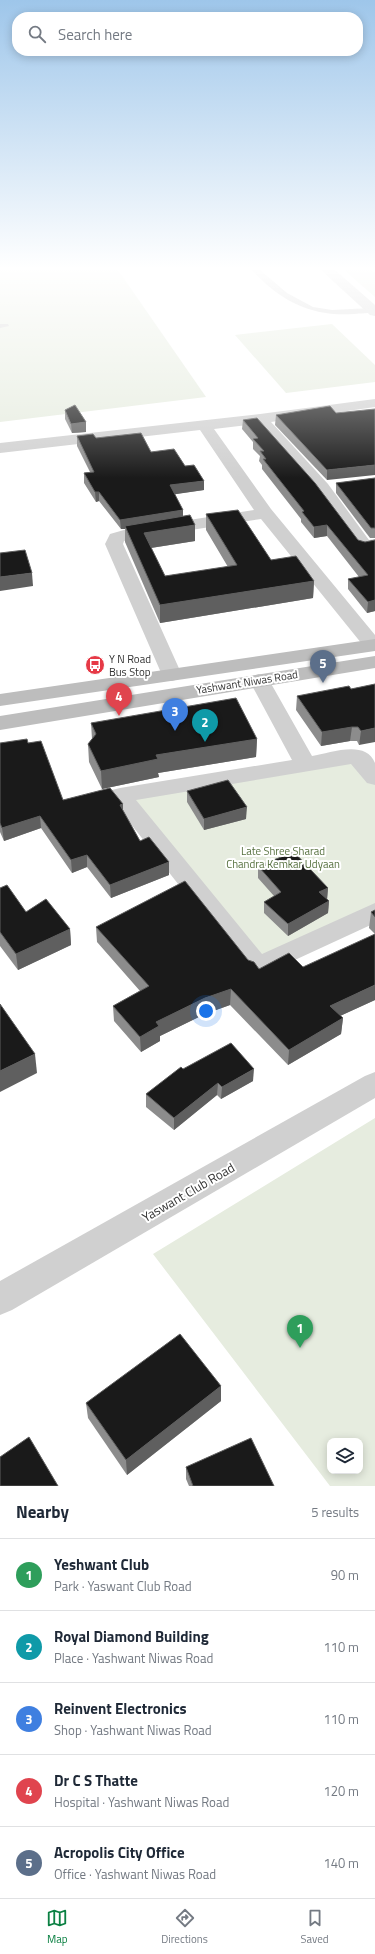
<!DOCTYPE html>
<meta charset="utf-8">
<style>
body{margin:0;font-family:"Titillium Web",sans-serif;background:#f2f2f3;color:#1f2937}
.controls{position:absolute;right:12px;bottom:12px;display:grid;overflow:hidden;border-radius:8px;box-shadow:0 2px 10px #0003}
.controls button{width:36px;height:36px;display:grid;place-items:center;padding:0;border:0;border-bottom:1px solid #e0e1e3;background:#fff;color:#1f2937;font:20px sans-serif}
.you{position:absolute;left:206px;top:1011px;width:14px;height:14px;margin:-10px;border:3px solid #fff;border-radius:50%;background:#1a73e8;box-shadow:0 0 0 6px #1a73e833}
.badge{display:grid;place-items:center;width:26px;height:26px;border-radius:50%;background:#0b8043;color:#fff;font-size:13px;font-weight:700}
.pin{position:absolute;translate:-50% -33px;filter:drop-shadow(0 1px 2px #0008)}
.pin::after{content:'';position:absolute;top:21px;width:14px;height:12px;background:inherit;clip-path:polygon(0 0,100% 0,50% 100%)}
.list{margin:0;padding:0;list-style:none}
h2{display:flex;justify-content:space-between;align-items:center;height:52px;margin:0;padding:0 16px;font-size:17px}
h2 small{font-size:13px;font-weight:400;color:#747a83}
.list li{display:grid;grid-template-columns:26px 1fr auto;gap:12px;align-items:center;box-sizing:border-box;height:72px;padding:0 16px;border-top:1px solid #e0e1e3}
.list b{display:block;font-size:15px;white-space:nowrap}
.list p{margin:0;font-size:13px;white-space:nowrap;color:#747a83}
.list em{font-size:13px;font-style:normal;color:#747a83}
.icon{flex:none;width:22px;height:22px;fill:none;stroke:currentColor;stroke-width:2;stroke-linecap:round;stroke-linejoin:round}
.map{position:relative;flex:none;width:375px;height:1486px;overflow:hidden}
.search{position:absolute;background:#fff;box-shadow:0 2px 10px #0003;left:12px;right:12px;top:12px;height:44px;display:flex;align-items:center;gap:10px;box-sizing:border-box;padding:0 14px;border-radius:16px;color:#747a83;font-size:15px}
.sheet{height:412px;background:#fff}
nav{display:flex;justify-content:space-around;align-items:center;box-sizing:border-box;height:56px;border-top:1px solid #e0e1e3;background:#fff;font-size:11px;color:#747a83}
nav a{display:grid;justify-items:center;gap:2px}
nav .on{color:#0b8043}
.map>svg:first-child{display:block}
.green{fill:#e6ecdf;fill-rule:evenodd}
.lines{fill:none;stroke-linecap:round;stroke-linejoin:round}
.service{fill:#d0d0d0;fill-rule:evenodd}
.minor{fill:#d0d0d0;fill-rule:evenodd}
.tertiary{fill:#d0d0d0;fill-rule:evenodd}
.secondary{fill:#bdbdbd;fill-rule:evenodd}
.wall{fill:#8c8c8c}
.shaded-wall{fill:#5f5f5f}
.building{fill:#1a1a1a;stroke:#5f5f5f}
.labels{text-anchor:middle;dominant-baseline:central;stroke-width:4;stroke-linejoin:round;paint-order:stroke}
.poi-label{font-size:11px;fill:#333;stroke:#fff;text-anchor:start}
.street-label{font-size:11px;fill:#333;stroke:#fff}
.park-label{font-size:11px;fill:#56703f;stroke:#fff}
.near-street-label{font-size:13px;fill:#333;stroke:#fff}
</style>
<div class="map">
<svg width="375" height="1486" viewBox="0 0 375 1486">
<rect width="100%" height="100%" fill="#fff"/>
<g class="green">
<path d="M0,270H118L206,397L0,422Z"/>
<path d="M344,270H372L375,273V297Z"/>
<path d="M332,324L375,365V382L286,393L235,335Z"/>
<path d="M357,756L375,778V910L258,967L120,795Z"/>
<path d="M375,1118V1486H330L153,1254ZM330,1441H360V1471H330Z"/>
</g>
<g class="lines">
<g class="service">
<path d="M252,270H260L287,293L313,307L332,310L372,308H375V311C369,314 360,313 354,314C312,317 280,301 252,270Z"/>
<path d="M0,324H8L9,326L0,328Z"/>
</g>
<g class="minor">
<path d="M375,399V407L271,422L328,484L369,540L375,539V549L364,551L358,550L316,492L256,424L214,429L271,509L375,635V650L366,649L261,519L128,540L124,541L123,544L182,675L179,679L172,681L165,679L162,675L105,544L110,534L124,530L254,510L200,430L0,453V443L260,414Z"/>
<path d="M259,674L266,676L269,680L312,756C330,753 366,739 375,763C375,769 375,779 375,785L367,783L351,764L136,800L262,954L375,903V923L258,977L249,974L108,795L112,790L120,788L292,760L249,680L252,676Z"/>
<path d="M375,1072V1098L12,1310L0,1315V1281L365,1076Z"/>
</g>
<path class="tertiary" d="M321,270H335L375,305V316L370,315Z"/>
<g class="secondary">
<path d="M375,639V651L0,706V694Z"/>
<path d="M375,656V668L0,730V716Z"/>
</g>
</g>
<g class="wall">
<path d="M65,410L86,422V432L72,433L65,419Z"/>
<path d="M336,413L327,480L275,425L276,415Z"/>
<path d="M243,420L358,540L365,542L375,540V611L367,613L348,589V579L359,577L327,536L314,538L301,522V519L262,469V465L259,461L260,456L253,449V442L242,429Z"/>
<path d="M77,436L96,438L151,452L185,466L204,490L175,494L183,517L195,525V541L151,548L165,576L228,567L206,530V514L271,560L314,581L313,598L160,623L125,542V529H121L99,501L96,502L84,483V473L90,472L77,446Z"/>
<path d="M375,478V538H370L336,493V483Z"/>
<path d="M375,684L359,745L357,741H350L321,746L296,710L297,696L351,689Z"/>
<path d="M91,723L257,739L256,757L158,773L159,777L102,789L89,762L88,744L92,739Z"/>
<path d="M0,743H28L63,800L123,804V811L140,841L169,862V875L111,898L87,867L72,873L41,828L4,841L0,832Z"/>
<path d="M187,791L246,819L204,830L187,802Z"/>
<path d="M258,866L328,888L327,899L329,901L328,913L288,936L264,913V902L274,896L258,878Z"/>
<path d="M0,888L26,912L70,929L71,945L18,970L0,946Z"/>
<path d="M375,910V934L369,928L371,912Z"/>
<path d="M96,927L248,960L259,969L303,967L375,1000L340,1016L343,1018L341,1034L288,1065L230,1005L205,1014L160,1036V1041L141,1052L114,1021L113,1006L140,991L97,942Z"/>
<path d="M183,1069L253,1081L221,1099L217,1095L174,1130L146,1107V1094Z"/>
<path d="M221,1386V1401L127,1475L88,1418L86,1403Z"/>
<path d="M186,1467L274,1486H189L186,1479Z"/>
</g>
<g class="shaded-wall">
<path d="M86,422V432L72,433L71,424Z"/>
<path d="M375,465V475L327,480V470Z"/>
<path d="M204,481V490L170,495V485Z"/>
<path d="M95,492H99V501L96,502Z"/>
<path d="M183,510V519L125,526V529H121L120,520Z"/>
<path d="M195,525V541L144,549V533Z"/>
<path d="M327,525V536L314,538V527Z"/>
<path d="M32,573L33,586L0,591V577Z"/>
<path d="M314,581L313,598L160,623V605Z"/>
<path d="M375,600V611L367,613L368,602Z"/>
<path d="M352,727L350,741L321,746L322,732Z"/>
<path d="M375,728V742L359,745L361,731Z"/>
<path d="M257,739L256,757L158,773L159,777L102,789L101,771L156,755Z"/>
<path d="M123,804V817L120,805Z"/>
<path d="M247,807L246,819L204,830V819Z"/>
<path d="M40,816L41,828L4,841L2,828Z"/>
<path d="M87,855V867L72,873L71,860Z"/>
<path d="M169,862V875L111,898L110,885Z"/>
<path d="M328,888L327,900L319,892Z"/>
<path d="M329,901L328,913L288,936V924Z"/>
<path d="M70,929L71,945L18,970L16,954Z"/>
<path d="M375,985V1000L329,1021L330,1006Z"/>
<path d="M231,989L230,1005L205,1014L160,1036V1041L141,1052L140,1037L156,1022L205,998Z"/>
<path d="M343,1018L341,1034L288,1065L289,1050Z"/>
<path d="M35,1054L37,1073L0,1092V1071Z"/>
<path d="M254,1069L253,1081L221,1099L222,1087Z"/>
<path d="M218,1083L217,1095L174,1130V1118Z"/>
<path d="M221,1386V1401L127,1475L126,1460Z"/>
</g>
<g class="building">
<path d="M75,405L86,422L71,424L65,410Z"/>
<path d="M330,406L336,413L375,409V465L327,470L276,415Z"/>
<path d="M257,418L315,483L358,540L365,542L375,540V600L368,602L348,579L368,575L327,525L314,527L302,512L304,511L263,459H266L260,451H264L253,439L258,438L243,420Z"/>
<path d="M141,433L151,452L174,449L185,466L194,465L204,481L170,485L183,510L120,520L99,492H95L84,473L94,472L77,436L93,434L96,438Z"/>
<path d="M375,478V528H371L336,483Z"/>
<path d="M238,510L271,560L296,556L314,581L160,605L125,526L190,515L195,525L144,533L165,576L237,565L206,514Z"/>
<path d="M25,550L32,573L0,577V553Z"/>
<path d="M375,684V728L361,731L358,727H352L322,732L297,696L349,686L351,689Z"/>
<path d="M236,698L257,739L156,755L158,759L101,771L88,744L96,734L91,723Z"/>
<path d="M27,739L28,743L41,741L63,800L110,788L123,804L120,805L140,841L149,837L169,862L110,885L87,855L71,860L40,816L2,828L0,823V743Z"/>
<path d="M228,780L247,807L204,819L187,791Z"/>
<path d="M294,852L328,888L319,892L329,901L288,924L264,902L281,892L258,866Z"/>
<path d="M185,881L248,960L254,962L259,969L289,953L303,967L375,934V985L330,1006L343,1018L289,1050L231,989L205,998L156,1022L159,1026L140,1037L113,1006L149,986L96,927Z"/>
<path d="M7,885L26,912L46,899L70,929L16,954L0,932V888Z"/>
<path d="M375,910V917L371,912Z"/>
<path d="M0,1004L35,1054L0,1071Z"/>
<path d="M231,1043L254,1069L222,1087L218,1083L174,1118L146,1094L181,1067L183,1069Z"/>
<path d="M180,1334L221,1386L126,1460L86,1403Z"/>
<path d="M29,1437L58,1486H0V1457Z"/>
<path d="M251,1438L274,1486H193L186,1467Z"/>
</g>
<linearGradient id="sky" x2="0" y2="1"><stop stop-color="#9ec6ea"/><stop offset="0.56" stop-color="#fff"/><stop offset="1" stop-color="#fff" stop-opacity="0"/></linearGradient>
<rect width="375" height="478" fill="url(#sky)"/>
<defs>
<symbol id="bus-disc" viewBox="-11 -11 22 22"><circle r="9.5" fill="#e63946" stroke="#fff"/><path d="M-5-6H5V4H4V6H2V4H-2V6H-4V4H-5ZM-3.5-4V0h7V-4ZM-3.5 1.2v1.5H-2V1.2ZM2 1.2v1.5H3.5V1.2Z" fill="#fff"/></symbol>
</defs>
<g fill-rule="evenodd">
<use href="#bus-disc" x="84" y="654" width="22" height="22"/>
</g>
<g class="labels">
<g class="poi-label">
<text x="109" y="659">Y N Road<tspan x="109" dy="13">Bus Stop</tspan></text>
</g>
<g class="street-label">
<text transform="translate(247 682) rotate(-9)">Yashwant Niwas Road</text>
</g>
<g class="park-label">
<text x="283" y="851">Late Shree Sharad<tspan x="283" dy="13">Chandra Kemkar Udyaan</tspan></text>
</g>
<g class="near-street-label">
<text transform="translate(188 1192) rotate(-30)">Yaswant Club Road</text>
</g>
</g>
</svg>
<div class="controls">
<button><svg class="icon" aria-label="layers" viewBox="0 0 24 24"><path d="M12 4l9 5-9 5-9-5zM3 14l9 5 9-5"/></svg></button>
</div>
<div class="you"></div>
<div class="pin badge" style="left:300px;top:1348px;background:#2e9e5b">1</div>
<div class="pin badge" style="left:205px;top:742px;background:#0f9aa8">2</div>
<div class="pin badge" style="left:175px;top:731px;background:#3f7fe0">3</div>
<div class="pin badge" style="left:119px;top:716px;background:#e0444e">4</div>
<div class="pin badge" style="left:323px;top:683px;background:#5c6f8a">5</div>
<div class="search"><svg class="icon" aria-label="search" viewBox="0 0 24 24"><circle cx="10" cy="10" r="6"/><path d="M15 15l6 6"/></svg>Search here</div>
</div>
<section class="sheet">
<h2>Nearby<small>5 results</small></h2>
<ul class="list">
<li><span class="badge" style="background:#2e9e5b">1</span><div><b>Yeshwant Club</b><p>Park · Yaswant Club Road</p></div><em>90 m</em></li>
<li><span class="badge" style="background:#0f9aa8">2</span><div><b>Royal Diamond Building</b><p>Place · Yashwant Niwas Road</p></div><em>110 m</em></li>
<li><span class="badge" style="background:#3f7fe0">3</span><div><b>Reinvent Electronics</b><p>Shop · Yashwant Niwas Road</p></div><em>110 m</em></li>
<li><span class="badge" style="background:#e0444e">4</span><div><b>Dr C S Thatte</b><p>Hospital · Yashwant Niwas Road</p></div><em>120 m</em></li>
<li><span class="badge" style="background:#5c6f8a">5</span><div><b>Acropolis City Office</b><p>Office · Yashwant Niwas Road</p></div><em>140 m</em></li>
</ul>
</section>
<nav>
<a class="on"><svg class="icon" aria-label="map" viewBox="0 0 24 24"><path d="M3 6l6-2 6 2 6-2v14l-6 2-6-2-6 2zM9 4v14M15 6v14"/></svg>Map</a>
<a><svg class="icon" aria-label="directions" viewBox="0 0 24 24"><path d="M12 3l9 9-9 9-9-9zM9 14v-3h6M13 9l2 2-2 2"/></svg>Directions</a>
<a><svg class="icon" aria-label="saved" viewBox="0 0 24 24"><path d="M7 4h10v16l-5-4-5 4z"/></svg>Saved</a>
</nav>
